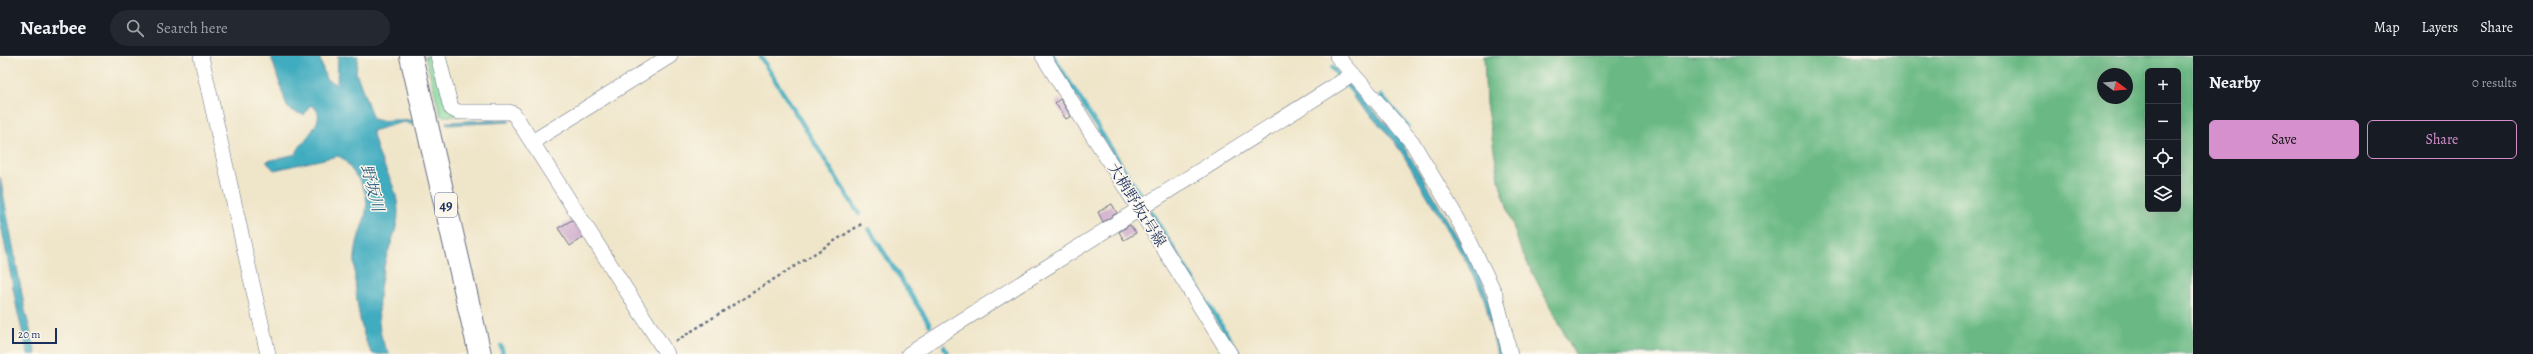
<!DOCTYPE html>
<meta charset="utf-8">
<style>
body{margin:0;font-family:Alegreya,"Noto Serif JP",serif;background:#242831;color:#f1f3f6}
.controls{position:absolute;right:12px;top:12px;display:grid;overflow:hidden;border-radius:6px;box-shadow:0 4px 16px #0002}
.controls button{width:36px;height:36px;display:grid;place-items:center;padding:0;border:0;border-bottom:1px solid #363941;background:#171b24;color:#f1f3f6;font:20px sans-serif}
.compass{position:absolute;left:2097px;top:12px;width:36px;height:36px;border-radius:50%;background:#171b24;box-shadow:0 4px 16px #0002;rotate:106deg}
.scale{position:absolute;left:12px;bottom:10px;width:45px;box-sizing:border-box;padding-left:4px;border:2px solid #1b2f5e;border-top:0;font-size:11px;line-height:14px;white-space:nowrap;color:#1b2f5e;-webkit-text-stroke:3px #fbf7ec;paint-order:stroke}
.list{margin:0;padding:0;list-style:none}
h2{display:flex;justify-content:space-between;align-items:center;height:52px;margin:0;padding:0 16px;font-size:17px}
h2 small{font-size:13px;font-weight:400;color:#9ea1a6}
.actions{display:flex;gap:8px;padding:12px 16px}
.actions a{flex:1;padding:9px 0;border:1px solid #d690ce;border-radius:6px;text-align:center;font-size:14px;color:#d690ce}
.actions .main{background:#d690ce;color:#111}
.icon{flex:none;width:22px;height:22px;fill:none;stroke:currentColor;stroke-width:2;stroke-linecap:round;stroke-linejoin:round}
.map{position:relative;flex:none;width:2193px;height:298px;overflow:hidden}
header{display:flex;align-items:center;gap:24px;box-sizing:border-box;height:56px;padding:0 20px;background:#171b24;border-bottom:1px solid #363941}
header strong{font-size:19px}
nav{display:flex;gap:22px;margin-inline-start:auto;font-size:14px}
.search{width:280px;height:36px;background:#242831;display:flex;align-items:center;gap:10px;box-sizing:border-box;padding:0 14px;border-radius:22px;color:#9ea1a6;font-size:15px}
main{display:flex}
aside{flex:1;background:#171b24}
.map>svg:first-child{display:block}
.green{fill:#84d99c;stroke:#50847d}
.forest{fill:#6bb984;stroke:#437471;fill-rule:evenodd}
.water{fill:#40acbf;stroke:#2e6e8e}
.lines{fill:none;stroke-linecap:round;stroke-linejoin:round}
.stream{stroke:#40acbf;stroke-width:4.5}
.building{fill:#cca5c9}
.street-casing{stroke:#656f83;stroke-width:16}
.primary-casing{stroke:#656f83;stroke-width:24}
.path{stroke:#656f83;stroke-width:2.5;stroke-dasharray:3 3;stroke-linecap:butt}
.street{stroke:#fff;stroke-width:15}
.primary{stroke:#fff;stroke-width:22}
.labels{text-anchor:middle;dominant-baseline:central;stroke-width:3;stroke-linejoin:round;paint-order:stroke}
.shield{fill:#fbf7ec;stroke:#5e6b89;stroke-width:1}
.shield-label{font-size:14px;font-weight:bold;fill:#1b2f5e}
.street-label{font-size:15px;fill:#1b2f5e;stroke:#fbf7ec}
.water-label{font-size:16px;font-style:italic;fill:#285b80;stroke:#fbf7ec}
</style>
<header>
<strong>Nearbee</strong>
<div class="search"><svg class="icon" aria-label="search" viewBox="0 0 24 24"><circle cx="10" cy="10" r="6"/><path d="M15 15l6 6"/></svg>Search here</div>
<nav><a>Map</a><a>Layers</a><a>Share</a></nav>
</header>
<main>
<div class="map">
<svg width="2193" height="298" viewBox="0 0 2193 298">
<rect width="100%" height="100%" fill="#fbf7ec"/>
<filter id="ink" filterUnits="userSpaceOnUse"><feTurbulence type="fractalNoise" baseFrequency=".025" numOctaves="2"/><feDisplacementMap in="SourceGraphic" scale="8" xChannelSelector="R" yChannelSelector="G"/><feConvolveMatrix kernelMatrix="1 2 1 2 8 2 1 2 1" color-interpolation-filters="sRGB"/></filter>
<filter id="wash" filterUnits="userSpaceOnUse"><feTurbulence type="fractalNoise" baseFrequency=".012" numOctaves="4" result="noise"/><feDisplacementMap in="SourceGraphic" scale="16" xChannelSelector="R" yChannelSelector="G"/><feGaussianBlur stdDeviation="0.9" result="paint"/><feColorMatrix in="noise" values="0 0 0 0 0 0 0 0 0 0 0 0 0 0 0 0 0 1.4 0 .05"/><feComposite in="paint" operator="in"/></filter>
<g filter="url(#wash)">
<rect width="100%" height="100%" fill="#efe5c9"/>
<path class="green" d="M425,0H434L461,60H441Z"/>
<path class="forest" d="M1484,0H2193V298H1575L1521,195L1500,128L1486,48ZM2148,15H2178V153H2148ZM2103,18H2127V42H2103Z"/>
<g class="water">
<path d="M271,0H319L326,23L337,29L338,0H358L356,16L373,63C386,67 400,61 415,65L416,70L404,66L372,75C375,83 376,93 380,101C388,119 398,135 398,156C398,172 390,188 386,203C379,227 372,278 390,298H373C359,282 353,223 355,201C357,166 381,151 354,117C349,111 346,103 338,100L274,114L267,107V105L296,98C299,86 334,60 310,49L304,59L294,56L287,51Z"/>
<path d="M1356,38L1396,77L1478,216L1489,243L1503,298H1497L1485,245L1474,219L1402,97L1390,80L1353,41Z"/>
<path d="M508,63L510,66L447,69L446,66Z"/>
<path d="M0,121L25,254L36,298H28L18,258L0,163Z"/>
</g>
<g class="lines">
<g class="stream">
<path d="M760,0L859,158"/>
<path d="M1053,0L1142,142"/>
<path d="M1332,12L1359,43"/>
<path d="M1381,40L1408,70"/>
<path d="M1151,156L1239,298"/>
<path d="M869,173L930,269"/>
<path d="M501,290L503,298"/>
<path d="M944,291L948,298"/>
</g>
</g>
<g id="blocks">
<g class="building">
<path d="M1060,43L1071,60L1066,63L1055,47Z"/>
<path d="M1112,148L1117,157L1103,166L1098,156Z"/>
<path d="M574,163L586,179L570,190L558,172Z"/>
<path d="M1130,169L1136,177L1124,184L1119,176Z"/>
</g>
</g>
</g>
<g filter="url(#ink)">
<use href="#blocks" fill-opacity="0" stroke="#656f83" stroke-width="1"/>
<g class="lines">
<defs>
<g id="street">
<path d="M201,0L268,298"/>
<path d="M438,0L451,52L458,56H509L514,58L667,298"/>
<path d="M1043,0L1230,298"/>
<path d="M1337,0L1412,86L1464,174L1495,238L1510,298"/>
<path d="M532,86L670,0"/>
<path d="M909,298L1352,19"/>
</g>
<path id="primary" d="M411,0L480,298"/>
</defs>
<use href="#street" class="street-casing"/>
<use href="#primary" class="primary-casing"/>
<path class="path" d="M676,285L863,167"/>
<use href="#street" class="street"/>
<use href="#primary" class="primary"/>
</g>
</g>
<g class="labels">
<rect class="shield" x="435" y="137" width="22" height="24" rx="3"/>
<g class="shield-label">
<text x="446" y="149">49</text>
</g>
<g class="street-label">
<text transform="translate(1137 149) rotate(58)">大桷野坂1号線</text>
</g>
<g class="water-label">
<text transform="translate(372 132) rotate(75)">野坂川</text>
</g>
</g>
</svg>
<div class="controls">
<button>+</button>
<button>−</button>
<button><svg class="icon" aria-label="locate" viewBox="0 0 24 24"><circle cx="12" cy="12" r="6"/><path d="M12 2v4M12 18v4M2 12h4M18 12h4"/></svg></button>
<button><svg class="icon" aria-label="layers" viewBox="0 0 24 24"><path d="M12 4l9 5-9 5-9-5zM3 14l9 5 9-5"/></svg></button>
</div>
<svg class="compass" viewBox="-18 -18 36 36"><path d="M0-13l5 13h-10z" fill="#e53935"/><path d="M0 13l5-13h-10z" fill="#9ea1a6"/></svg>
<div class="scale">20 m</div>
</div>
<aside>
<h2>Nearby<small>0 results</small></h2>
<ul class="list">
</ul>
<div class="actions"><a class="main">Save</a><a>Share</a></div>
</aside>
</main>
